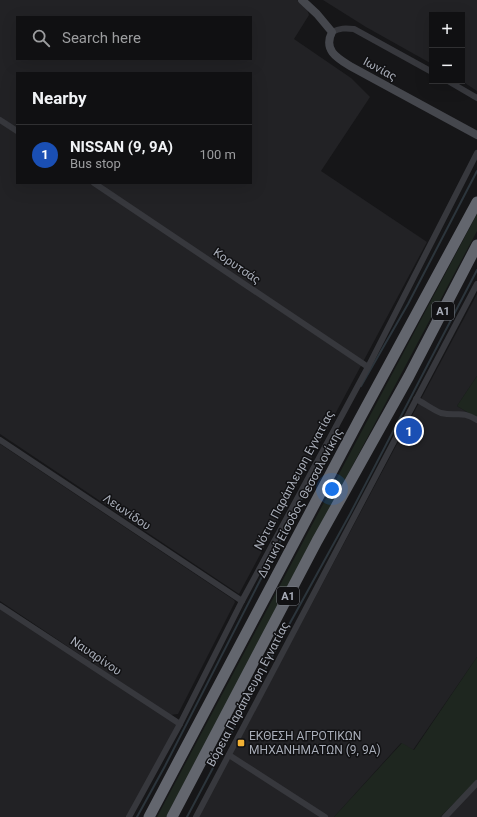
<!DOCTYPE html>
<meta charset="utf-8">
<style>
body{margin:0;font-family:Roboto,sans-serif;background:#19191b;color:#f1f3f6}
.controls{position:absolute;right:12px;top:12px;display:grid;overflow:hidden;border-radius:0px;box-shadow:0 4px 16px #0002}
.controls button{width:36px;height:36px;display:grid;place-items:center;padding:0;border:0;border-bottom:1px solid #303032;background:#101012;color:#f1f3f6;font:20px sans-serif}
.you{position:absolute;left:332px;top:489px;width:14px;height:14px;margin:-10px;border:3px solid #fff;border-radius:50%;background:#1a73e8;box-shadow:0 0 0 6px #1a73e833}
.badge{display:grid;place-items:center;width:26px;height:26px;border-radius:50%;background:#d93025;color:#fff;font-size:13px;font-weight:700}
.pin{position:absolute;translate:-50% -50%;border:2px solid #fff;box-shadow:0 1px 4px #0006}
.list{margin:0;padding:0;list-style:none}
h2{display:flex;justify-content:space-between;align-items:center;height:52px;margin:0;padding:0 16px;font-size:17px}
h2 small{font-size:13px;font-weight:400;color:#9c9d9f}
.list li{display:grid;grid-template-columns:26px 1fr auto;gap:12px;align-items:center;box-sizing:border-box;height:60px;padding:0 16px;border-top:1px solid #303032}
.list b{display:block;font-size:15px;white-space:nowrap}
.list p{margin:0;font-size:13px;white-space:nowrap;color:#9c9d9f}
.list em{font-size:13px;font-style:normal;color:#9c9d9f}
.icon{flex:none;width:22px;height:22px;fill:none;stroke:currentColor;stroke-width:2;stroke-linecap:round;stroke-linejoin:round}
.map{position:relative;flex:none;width:477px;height:817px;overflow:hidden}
.search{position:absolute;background:#101012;box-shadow:0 4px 16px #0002;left:16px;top:16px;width:236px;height:44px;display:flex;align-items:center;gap:10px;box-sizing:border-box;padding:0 14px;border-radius:0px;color:#9c9d9f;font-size:15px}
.panel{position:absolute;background:#101012;box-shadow:0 4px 16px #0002;left:16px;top:72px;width:236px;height:112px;border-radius:0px}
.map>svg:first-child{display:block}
.built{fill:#222225;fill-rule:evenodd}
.green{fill:#1e261f}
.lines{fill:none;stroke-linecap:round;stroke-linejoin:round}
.stream{stroke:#2c353c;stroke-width:2}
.street{stroke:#37383d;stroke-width:6}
.secondary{stroke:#45474d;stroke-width:8}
.highway{stroke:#63666e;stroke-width:11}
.poi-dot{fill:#f2b134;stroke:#111113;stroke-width:1.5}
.labels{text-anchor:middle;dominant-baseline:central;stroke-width:3;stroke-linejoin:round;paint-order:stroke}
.shield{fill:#111113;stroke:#7b7e86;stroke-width:1}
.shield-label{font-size:11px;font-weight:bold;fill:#a8adb8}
.street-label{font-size:12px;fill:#a8adb8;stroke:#111113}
.poi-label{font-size:12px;fill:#a8adb8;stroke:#111113;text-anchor:start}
</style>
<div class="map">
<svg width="477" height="817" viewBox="0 0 477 817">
<rect width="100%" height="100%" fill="#161618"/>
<g class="built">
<path d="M0,0H297L307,9L309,15L294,39L351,78L370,97L321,171L427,242L239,594L0,434ZM17,17H251V59H17ZM17,73H251V183H17Z"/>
<path d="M323,0H477V91L462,81V15H432V64L366,27Z"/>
<path d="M477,294V376L457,406L477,418V657L413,750L401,743L334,817H198Z"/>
<path d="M0,444L234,600L235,602L178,714L170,715L0,601Z"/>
<path d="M0,605L180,724L129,817H0Z"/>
<path d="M477,781V817H440Z"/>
</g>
<g class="green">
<path d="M477,214V231L166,817H157Z"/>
<path d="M477,376V418L457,406Z"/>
<path d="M477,657V781L440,817H334L402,743L414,750Z"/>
</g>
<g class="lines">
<g class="stream">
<path d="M361,386L408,304L477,171"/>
<path d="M137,817L165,766L332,440"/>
<path d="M187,817L279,643L350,514L477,270"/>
</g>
<g class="street">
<path d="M332,32C340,28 345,28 354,29L432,72"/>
<path d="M448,81L477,98"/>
<path d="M0,120L17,131"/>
<path d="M94,183L368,367"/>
<path d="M416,399C424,403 433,410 441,413C457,417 462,410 477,420"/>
<path d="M0,440L242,601"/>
<path d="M0,606L180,724"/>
<path d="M229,755L325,817"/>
<path d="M129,817L180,724L242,601L368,367L477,153"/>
<path d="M196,817L477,284"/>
<path d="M445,817L477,783"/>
</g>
<path class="secondary" d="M302,0L317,14L332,32C323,50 337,58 350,66L477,135"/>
<g class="highway">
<path d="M149,817L359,420L477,202"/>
<path d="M172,817L317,541L409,376L477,245"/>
</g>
</g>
<rect class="poi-dot" x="237" y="739" width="8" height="8" rx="2"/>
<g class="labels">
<g class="shield">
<rect x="432" y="302" width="22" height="18" rx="3"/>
<rect x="277" y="587" width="22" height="18" rx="3"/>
</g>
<g class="shield-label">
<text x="443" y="311">Α1</text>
<text x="288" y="596">Α1</text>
</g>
<g class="street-label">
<text transform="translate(380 69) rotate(28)">Ιωνίας</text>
<text transform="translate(237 266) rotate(34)">Κορυτσάς</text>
<text transform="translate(294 480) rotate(-62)">Νότια Παράπλευρη Εγνατίας</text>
<text transform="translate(300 503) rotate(-62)">Δυτική Είσοδος Θεσσαλονίκης</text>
<text transform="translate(127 512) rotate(34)">Λεωνίδου</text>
<text transform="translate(96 656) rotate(34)">Ναυαρίνου</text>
<text transform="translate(248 694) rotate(-62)">Βόρεια Παράπλευρη Εγνατίας</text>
</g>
<g class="poi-label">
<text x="249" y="736">ΕΚΘΕΣΗ ΑΓΡΟΤΙΚΩΝ<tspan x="249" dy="14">ΜΗΧΑΝΗΜΑΤΩΝ (9, 9Α)</tspan></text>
</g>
</g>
</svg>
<div class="controls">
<button>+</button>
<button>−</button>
</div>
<div class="you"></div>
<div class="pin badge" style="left:409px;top:431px;background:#1a4fb4">1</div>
<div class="search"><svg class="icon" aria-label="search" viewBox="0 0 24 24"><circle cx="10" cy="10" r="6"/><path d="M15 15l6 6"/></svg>Search here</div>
<section class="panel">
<h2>Nearby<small></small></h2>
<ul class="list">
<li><span class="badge" style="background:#1a4fb4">1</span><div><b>NISSAN (9, 9Α)</b><p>Bus stop</p></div><em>100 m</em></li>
</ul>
</section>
</div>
